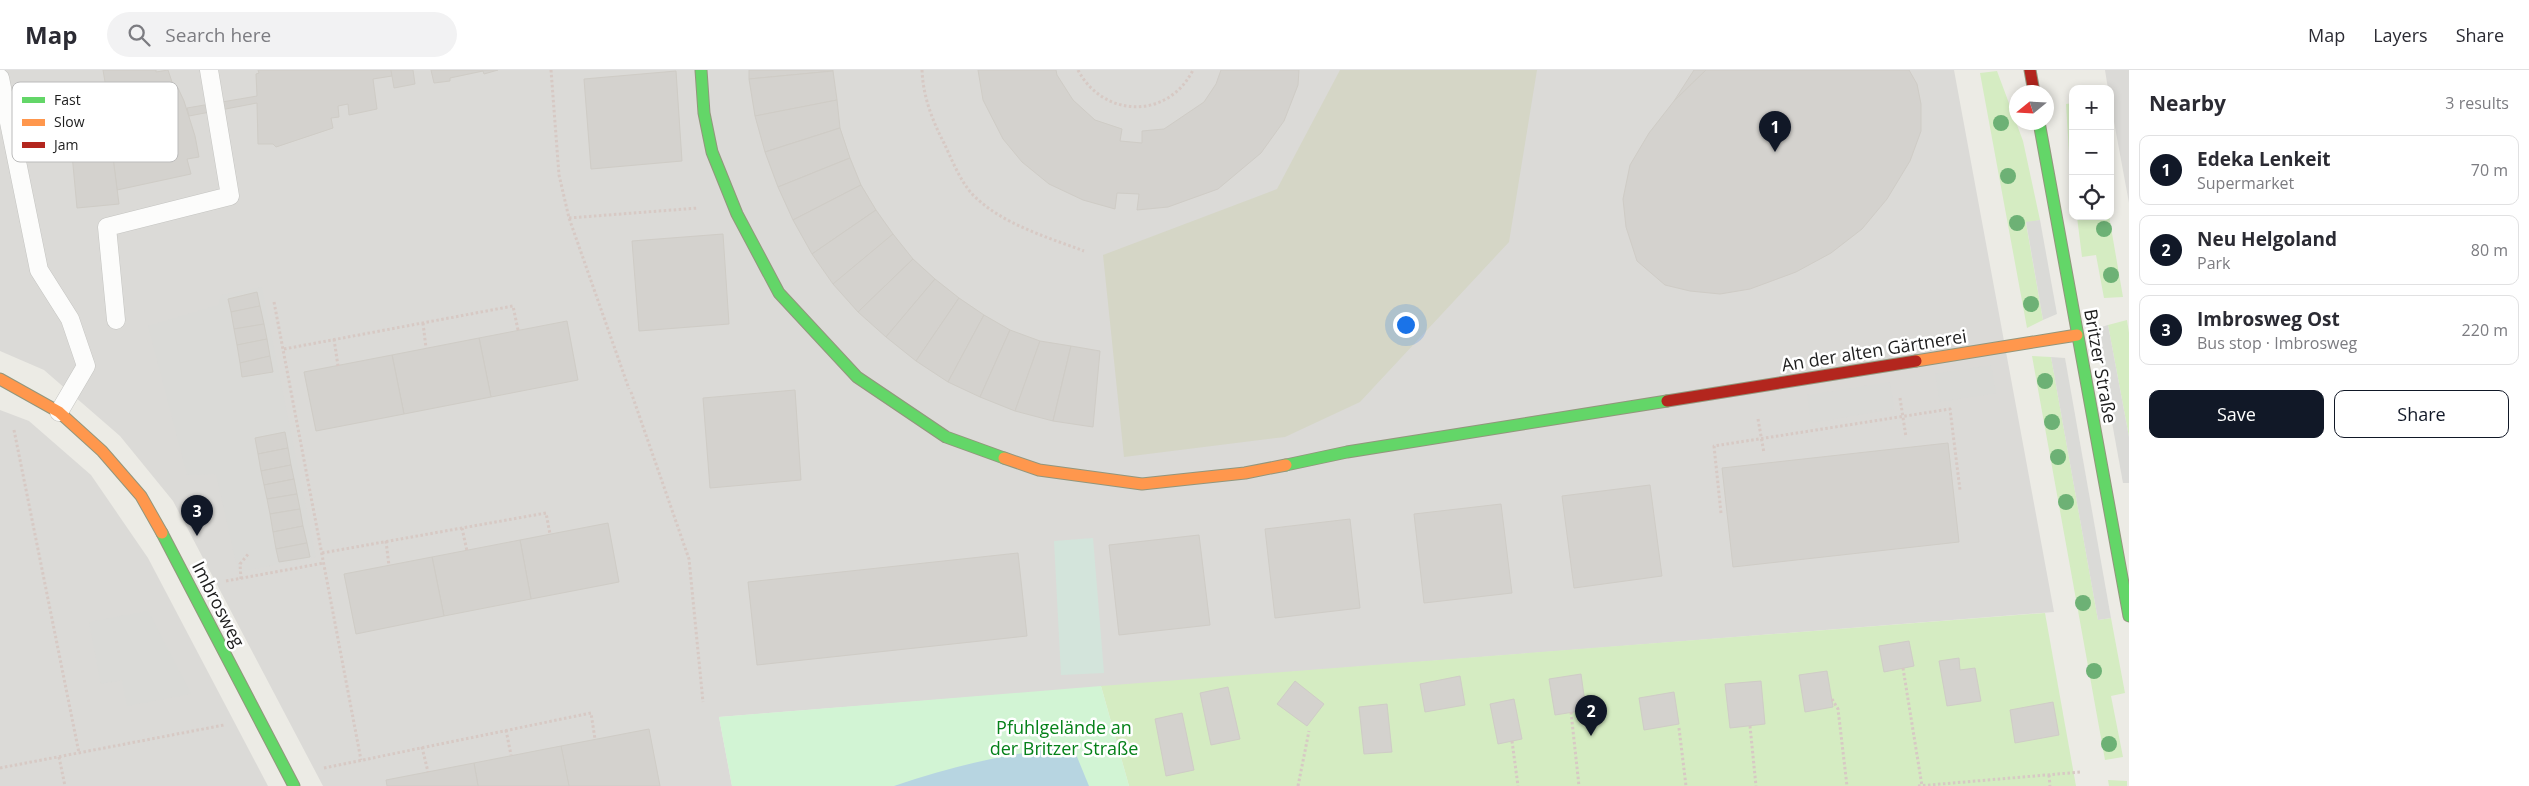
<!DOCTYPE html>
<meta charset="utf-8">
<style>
body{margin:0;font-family:"Open Sans",sans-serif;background:#f2f2f3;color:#2b2b33}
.controls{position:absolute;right:15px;top:15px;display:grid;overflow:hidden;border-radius:10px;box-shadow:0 2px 8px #0003}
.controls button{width:45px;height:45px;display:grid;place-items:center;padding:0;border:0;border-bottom:1px solid #e1e1e2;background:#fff;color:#2b2b33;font:25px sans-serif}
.compass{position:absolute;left:2009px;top:15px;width:45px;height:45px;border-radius:50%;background:#fff;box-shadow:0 2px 8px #0003;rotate:252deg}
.you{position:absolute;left:1405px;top:254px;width:18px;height:18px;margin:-12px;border:4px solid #fff;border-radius:50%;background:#1a73e8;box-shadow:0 0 0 8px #1a73e833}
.badge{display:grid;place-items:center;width:32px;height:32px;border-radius:50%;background:#111827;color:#fff;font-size:16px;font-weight:700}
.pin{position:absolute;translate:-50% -41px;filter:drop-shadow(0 1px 2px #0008)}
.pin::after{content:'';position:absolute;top:26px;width:18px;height:15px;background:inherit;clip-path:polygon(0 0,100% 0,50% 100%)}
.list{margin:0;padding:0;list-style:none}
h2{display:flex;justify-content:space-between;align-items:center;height:65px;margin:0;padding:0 20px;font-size:21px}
h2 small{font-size:16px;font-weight:400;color:#7c7c81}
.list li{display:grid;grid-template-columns:32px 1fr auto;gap:15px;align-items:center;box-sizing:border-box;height:70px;margin:0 10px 10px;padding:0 10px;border:1px solid #e1e1e2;border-radius:10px}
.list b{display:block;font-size:19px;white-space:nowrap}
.list p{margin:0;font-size:16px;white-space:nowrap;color:#7c7c81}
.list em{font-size:16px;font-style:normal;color:#7c7c81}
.actions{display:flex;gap:10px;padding:15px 20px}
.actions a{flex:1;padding:11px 0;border:1px solid #111827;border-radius:10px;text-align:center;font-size:18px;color:#111827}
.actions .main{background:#111827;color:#fff}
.icon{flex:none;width:28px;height:28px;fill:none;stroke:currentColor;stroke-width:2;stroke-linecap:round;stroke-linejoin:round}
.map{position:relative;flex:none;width:2129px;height:716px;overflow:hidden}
header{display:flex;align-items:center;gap:30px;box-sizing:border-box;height:70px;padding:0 25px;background:#fff;border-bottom:1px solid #e1e1e2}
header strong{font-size:24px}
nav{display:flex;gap:28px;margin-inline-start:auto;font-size:18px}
.search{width:350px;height:45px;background:#f2f2f3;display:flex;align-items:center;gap:12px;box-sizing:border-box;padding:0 18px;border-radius:28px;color:#7c7c81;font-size:19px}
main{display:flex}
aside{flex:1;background:#fff}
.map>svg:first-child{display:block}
.residential{fill:#dbdad7}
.construction{fill:#d5d6c6}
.grass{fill:#d5ecc2}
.wetland{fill:#d3e4db}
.park{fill:#d2f4d4}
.parking{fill:#dadad7}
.water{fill:#b7d5e1}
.building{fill:#d4d2ce;stroke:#cfccc6}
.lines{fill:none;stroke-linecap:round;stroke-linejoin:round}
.lane-casing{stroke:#c4c4c1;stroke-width:19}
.fast-casing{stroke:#92967c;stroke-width:13}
.slow-casing{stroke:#92967c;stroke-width:13}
.jam-casing{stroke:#92967c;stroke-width:13}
.path{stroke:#d7c9c4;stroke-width:3;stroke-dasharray:2.5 2.5;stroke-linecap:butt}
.lane{stroke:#fcfcfb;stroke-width:18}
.fast{stroke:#63d668;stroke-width:11}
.slow{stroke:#ff974d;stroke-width:11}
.jam{stroke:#b3261e;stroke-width:11}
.tree{fill:#6db175}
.labels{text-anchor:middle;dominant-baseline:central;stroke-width:5;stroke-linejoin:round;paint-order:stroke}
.street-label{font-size:18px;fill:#1d1d1d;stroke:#fff}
.park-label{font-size:18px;fill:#058119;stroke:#fff}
.key{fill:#fff;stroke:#bbb;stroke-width:1}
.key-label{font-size:14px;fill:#1d1d1d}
</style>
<header>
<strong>Map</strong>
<div class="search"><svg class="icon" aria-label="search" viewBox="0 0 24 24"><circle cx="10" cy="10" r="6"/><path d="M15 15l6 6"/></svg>Search here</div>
<nav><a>Map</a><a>Layers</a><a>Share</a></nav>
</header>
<main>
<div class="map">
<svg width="2129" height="716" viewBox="0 0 2129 716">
<rect width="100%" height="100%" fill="#ecebe5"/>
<g class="residential">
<path d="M0,0H1954L2054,542L719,647L732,716H323L173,431L120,366L44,300L0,281Z"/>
<path d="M2105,0H2129V133L2110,30V19H2108Z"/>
<path d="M0,340L29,351L91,405L148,488L268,716H0Z"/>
</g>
<path class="construction" d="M1340,0H1537L1509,172L1360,332L1285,367L1124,387L1103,185L1277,119Z"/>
<g class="grass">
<path d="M1997,1L2023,71L2040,150L2026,153L2043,250L2027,258L1980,3Z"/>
<path d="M2073,33V99L2070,100L2066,34Z"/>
<path d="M2109,146L2123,227L2104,228L2096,185L2082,187L2077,147Z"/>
<path d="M2127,250L2129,263V367L2108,255Z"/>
<path d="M2032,286L2051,287L2098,550L2111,548L2125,623L2111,626L2123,687L2105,690Z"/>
<path d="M2045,543L2076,716H1129L1101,616Z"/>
<path d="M2108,710L2127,711V716H2109Z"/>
</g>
<path class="wetland" d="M1093,468L1104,603L1061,605L1054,471Z"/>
<path class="park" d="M1101,616L1129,716H732L719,647Z"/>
<g class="parking">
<path d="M2040,150L2057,244L2043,250L2026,152Z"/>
<path d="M262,217L316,487L238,502L216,404L187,405L148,256L218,235L221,225Z"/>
<path d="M2108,255L2129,367V413H2123L2095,259Z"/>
<path d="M2051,287L2065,288L2111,548L2098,550Z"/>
<path d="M1991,295L1996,323L1940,332L1935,304Z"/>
<path d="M1890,312L1894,339L1811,353L1807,325Z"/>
<path d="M148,541L191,624L127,636L122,610L101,614L89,552Z"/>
</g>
<path class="water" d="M1073,677L1089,716H894C951,696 1013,682 1073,677Z"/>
<g class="building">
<path d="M103,0H156V2L168,0L174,18H178L184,31L195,66L199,87L187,89L191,104L117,120L108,49L111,48Z"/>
<path d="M258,0H391L392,6L373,9L377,39L349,45L348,34L338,36L339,47L331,48L333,58L276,77L273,74H258L257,33L189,46L187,38L257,26L256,4L259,3Z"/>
<path d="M391,0H413L415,14L394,18Z"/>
<path d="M431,0H498L484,4L483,1L450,8V11L434,13Z"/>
<path d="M749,0H833V1L749,9Z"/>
<path d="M978,0H1056L1057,5L1073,30L1095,50L1122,59L1120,71L1142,73V61L1164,59L1204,32L1216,14L1221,0H1299L1298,15L1284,51L1261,83L1218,119L1168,137L1137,140L1139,124L1117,123L1115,139L1083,130L1049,114L1022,92L1003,69L983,30Z"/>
<path d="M1694,0H1706L1674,31Z"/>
<path d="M1706,0H1909L1917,14L1921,34V61L1910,91L1887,129L1862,159L1831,183L1796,202L1750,219L1720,224L1690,221L1665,215L1637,191L1626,157L1623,129L1630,95L1649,63L1674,31Z"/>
<path d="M676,1L682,91L591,99L584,9Z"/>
<path d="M833,1L837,30L755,46L749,9Z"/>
<path d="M837,30L840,58L765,82L755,46Z"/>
<path d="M108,49L119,134L77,138L69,52Z"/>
<path d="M840,58L850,88L778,117L765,82Z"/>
<path d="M850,88L861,115L793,150L778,117Z"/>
<path d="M861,115L876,140L812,184L793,150Z"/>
<path d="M876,140L893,164L833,214L812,184Z"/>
<path d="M723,164L729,254L639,261L632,171Z"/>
<path d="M893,164L913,189L858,242L833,214Z"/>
<path d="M913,189L935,209L886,267L858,242Z"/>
<path d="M935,209L959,228L916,291L886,267Z"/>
<path d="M257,222L260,236L231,242L228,229Z"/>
<path d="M959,228L984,245L948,312L916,291Z"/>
<path d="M260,236L264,254L234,259L231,242Z"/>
<path d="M984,245L1010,260L980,327L948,312Z"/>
<path d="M567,251L578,310L491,327L479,268Z"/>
<path d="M264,254L267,269L237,275L234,259Z"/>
<path d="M1010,260L1040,271L1015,341L980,327Z"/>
<path d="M479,268L491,327L404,344L392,285Z"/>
<path d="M267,269L270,286L240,293L237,275Z"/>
<path d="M1040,271L1071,276L1053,351L1015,341Z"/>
<path d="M1071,276L1100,281L1093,357L1053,351Z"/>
<path d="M392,285L404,344L316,361L304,302Z"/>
<path d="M270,286L273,302L242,307L240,293Z"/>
<path d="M795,320L801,410L710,418L703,328Z"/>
<path d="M285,362L288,378L258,384L255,368Z"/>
<path d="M1948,373L1959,472L1733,497L1722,398Z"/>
<path d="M288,378L291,395L261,401L258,384Z"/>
<path d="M291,395L294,409L264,415L261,401Z"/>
<path d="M294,409L297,424L267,429L264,415Z"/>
<path d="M1650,415L1662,506L1574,518L1562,426Z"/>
<path d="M297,424L300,439L270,444L267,429Z"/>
<path d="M1501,434L1512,523L1424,533L1414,444Z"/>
<path d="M300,439L303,456L273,462L270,444Z"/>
<path d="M1350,449L1360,538L1275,548L1265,459Z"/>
<path d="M608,453L619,512L531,529L520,470Z"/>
<path d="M303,456L307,473L276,479L273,462Z"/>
<path d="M1199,465L1210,555L1119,565L1109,475Z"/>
<path d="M520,470L531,529L444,546L432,487Z"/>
<path d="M307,473L310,487L279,492L276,479Z"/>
<path d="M1018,483L1027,566L757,595L748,512Z"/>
<path d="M432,487L444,546L356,564L344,504Z"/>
<path d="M1909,571L1914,596L1884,602L1879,576Z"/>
<path d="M1959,588L1960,600L1975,598L1981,631L1947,636L1939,591Z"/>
<path d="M1827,601L1833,637L1805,642L1799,605Z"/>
<path d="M1581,604L1586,640L1555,645L1549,609Z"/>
<path d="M1460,606L1465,635L1425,642L1420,614Z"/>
<path d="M1295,611L1324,634L1307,656L1277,634Z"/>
<path d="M1761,611L1765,654L1730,658L1725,614Z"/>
<path d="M1228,617L1240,669L1211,675L1200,623Z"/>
<path d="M1674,622L1679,654L1644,660L1639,628Z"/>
<path d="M1514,629L1522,669L1498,674L1490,634Z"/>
<path d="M2053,632L2059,665L2015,673L2010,640Z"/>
<path d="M1387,634L1392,682L1364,684L1359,637Z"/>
<path d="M1182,643L1194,700L1166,706L1155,649Z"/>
<path d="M649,659L660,716H569L561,676Z"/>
<path d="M561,676L569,716H478L474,693Z"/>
<path d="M474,693L478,716H387L386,710Z"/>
</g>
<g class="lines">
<defs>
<g id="lane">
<path d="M0,8L39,200L70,249L86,296L59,342"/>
<path d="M116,250L107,157L230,126L209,0"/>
</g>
<g id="fast">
<path d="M701,0L704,43L712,82L737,144L779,223L857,307L946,367L1004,388"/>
<path d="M2039,52L2129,546"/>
<path d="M1286,395L1347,382L1667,331"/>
<path d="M162,463L294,716"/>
</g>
<g id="slow">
<path d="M1916,291L2077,265"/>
<path d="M0,309L59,342L102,381L141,426L162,463"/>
<path d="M1004,388L1039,400L1142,414L1245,403L1286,395"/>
</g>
<g id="jam">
<path d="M2030,0L2034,22"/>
<path d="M1667,331L1916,291"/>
</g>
</defs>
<use href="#lane" class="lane-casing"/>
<use href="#fast" class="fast-casing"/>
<use href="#slow" class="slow-casing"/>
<use href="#jam" class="jam-casing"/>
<g class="path">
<path d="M551,0L559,105L569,148L629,319"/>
<path d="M922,0C923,26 932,50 944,73C952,90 961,113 974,126C1004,155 1047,167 1084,181"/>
<path d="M1078,0C1103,48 1168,50 1193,0"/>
<path d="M569,148L698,138"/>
<path d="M274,232L361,690"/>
<path d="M423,253L426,278"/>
<path d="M334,269L338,296"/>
<path d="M284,279L513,236L518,260"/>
<path d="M631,322L689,489L703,632"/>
<path d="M1900,328L1906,367"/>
<path d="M1758,349L1764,383"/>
<path d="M14,360L79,683"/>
<path d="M1721,443L1714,376L1950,339L1960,420"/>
<path d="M462,458L467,481"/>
<path d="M386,471L389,496"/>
<path d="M322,483L546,443L550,464"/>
<path d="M241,509L240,494L249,483"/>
<path d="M226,511L324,493"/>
<path d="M1903,598L1922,716"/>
<path d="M1832,629L1838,639L1847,716"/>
<path d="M1571,642L1579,716"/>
<path d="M1750,656L1756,716"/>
<path d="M1679,658L1686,716"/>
<path d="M506,660L511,685"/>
<path d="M1512,671L1518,716"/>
<path d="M422,677L428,702"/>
<path d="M59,687L65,716"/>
<path d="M0,698L224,655"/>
<path d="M324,698L591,643L595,669"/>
<path d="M2049,705L2050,716"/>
<path d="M1298,716L1309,661"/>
<path d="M1918,716L2081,702"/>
</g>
<use href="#lane" class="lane"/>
<use href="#fast" class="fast"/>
<use href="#slow" class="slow"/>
<use href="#jam" class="jam"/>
</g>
<g class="tree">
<circle cx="2001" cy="53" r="8"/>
<circle cx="2008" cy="106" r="8"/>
<circle cx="2017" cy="153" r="8"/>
<circle cx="2104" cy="159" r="8"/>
<circle cx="2111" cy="205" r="8"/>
<circle cx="2031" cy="234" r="8"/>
<circle cx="2045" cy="311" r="8"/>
<circle cx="2052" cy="352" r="8"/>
<circle cx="2058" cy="387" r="8"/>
<circle cx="2066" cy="432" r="8"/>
<circle cx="2083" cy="533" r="8"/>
<circle cx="2094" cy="601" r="8"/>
<circle cx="2109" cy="674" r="8"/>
</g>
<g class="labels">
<g class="street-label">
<text transform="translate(1874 280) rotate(-9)">An der alten Gärtnerei</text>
<text transform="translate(2101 296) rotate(80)">Britzer Straße</text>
<text transform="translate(219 534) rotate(63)">Imbrosweg</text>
</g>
<g class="park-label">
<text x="1064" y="657">Pfuhlgelände an<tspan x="1064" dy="21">der Britzer Straße</tspan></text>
</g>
</g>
<rect x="12" y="12" width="166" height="80" rx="8" class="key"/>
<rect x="22" y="27" width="23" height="6" fill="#63d668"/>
<rect x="22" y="49" width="23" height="7" fill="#ff974d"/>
<rect x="22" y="72" width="23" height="6" fill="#b3261e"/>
<g class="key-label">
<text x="54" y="35">Fast</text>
<text x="54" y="57">Slow</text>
<text x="54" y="80">Jam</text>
</g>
</svg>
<div class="controls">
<button>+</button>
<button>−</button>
<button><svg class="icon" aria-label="locate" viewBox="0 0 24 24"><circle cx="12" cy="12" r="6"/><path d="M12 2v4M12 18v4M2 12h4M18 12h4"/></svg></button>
</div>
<svg class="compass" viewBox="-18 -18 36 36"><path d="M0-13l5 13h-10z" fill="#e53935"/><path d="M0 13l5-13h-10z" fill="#7c7c81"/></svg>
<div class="you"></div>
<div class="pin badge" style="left:1775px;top:82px">1</div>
<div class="pin badge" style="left:1591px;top:666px">2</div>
<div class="pin badge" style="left:197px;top:466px">3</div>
</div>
<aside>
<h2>Nearby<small>3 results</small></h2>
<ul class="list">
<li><span class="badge">1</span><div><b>Edeka Lenkeit</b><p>Supermarket</p></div><em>70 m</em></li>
<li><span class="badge">2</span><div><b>Neu Helgoland</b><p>Park</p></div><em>80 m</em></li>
<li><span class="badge">3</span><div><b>Imbrosweg Ost</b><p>Bus stop · Imbrosweg</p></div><em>220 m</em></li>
</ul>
<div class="actions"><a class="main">Save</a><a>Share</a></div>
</aside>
</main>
